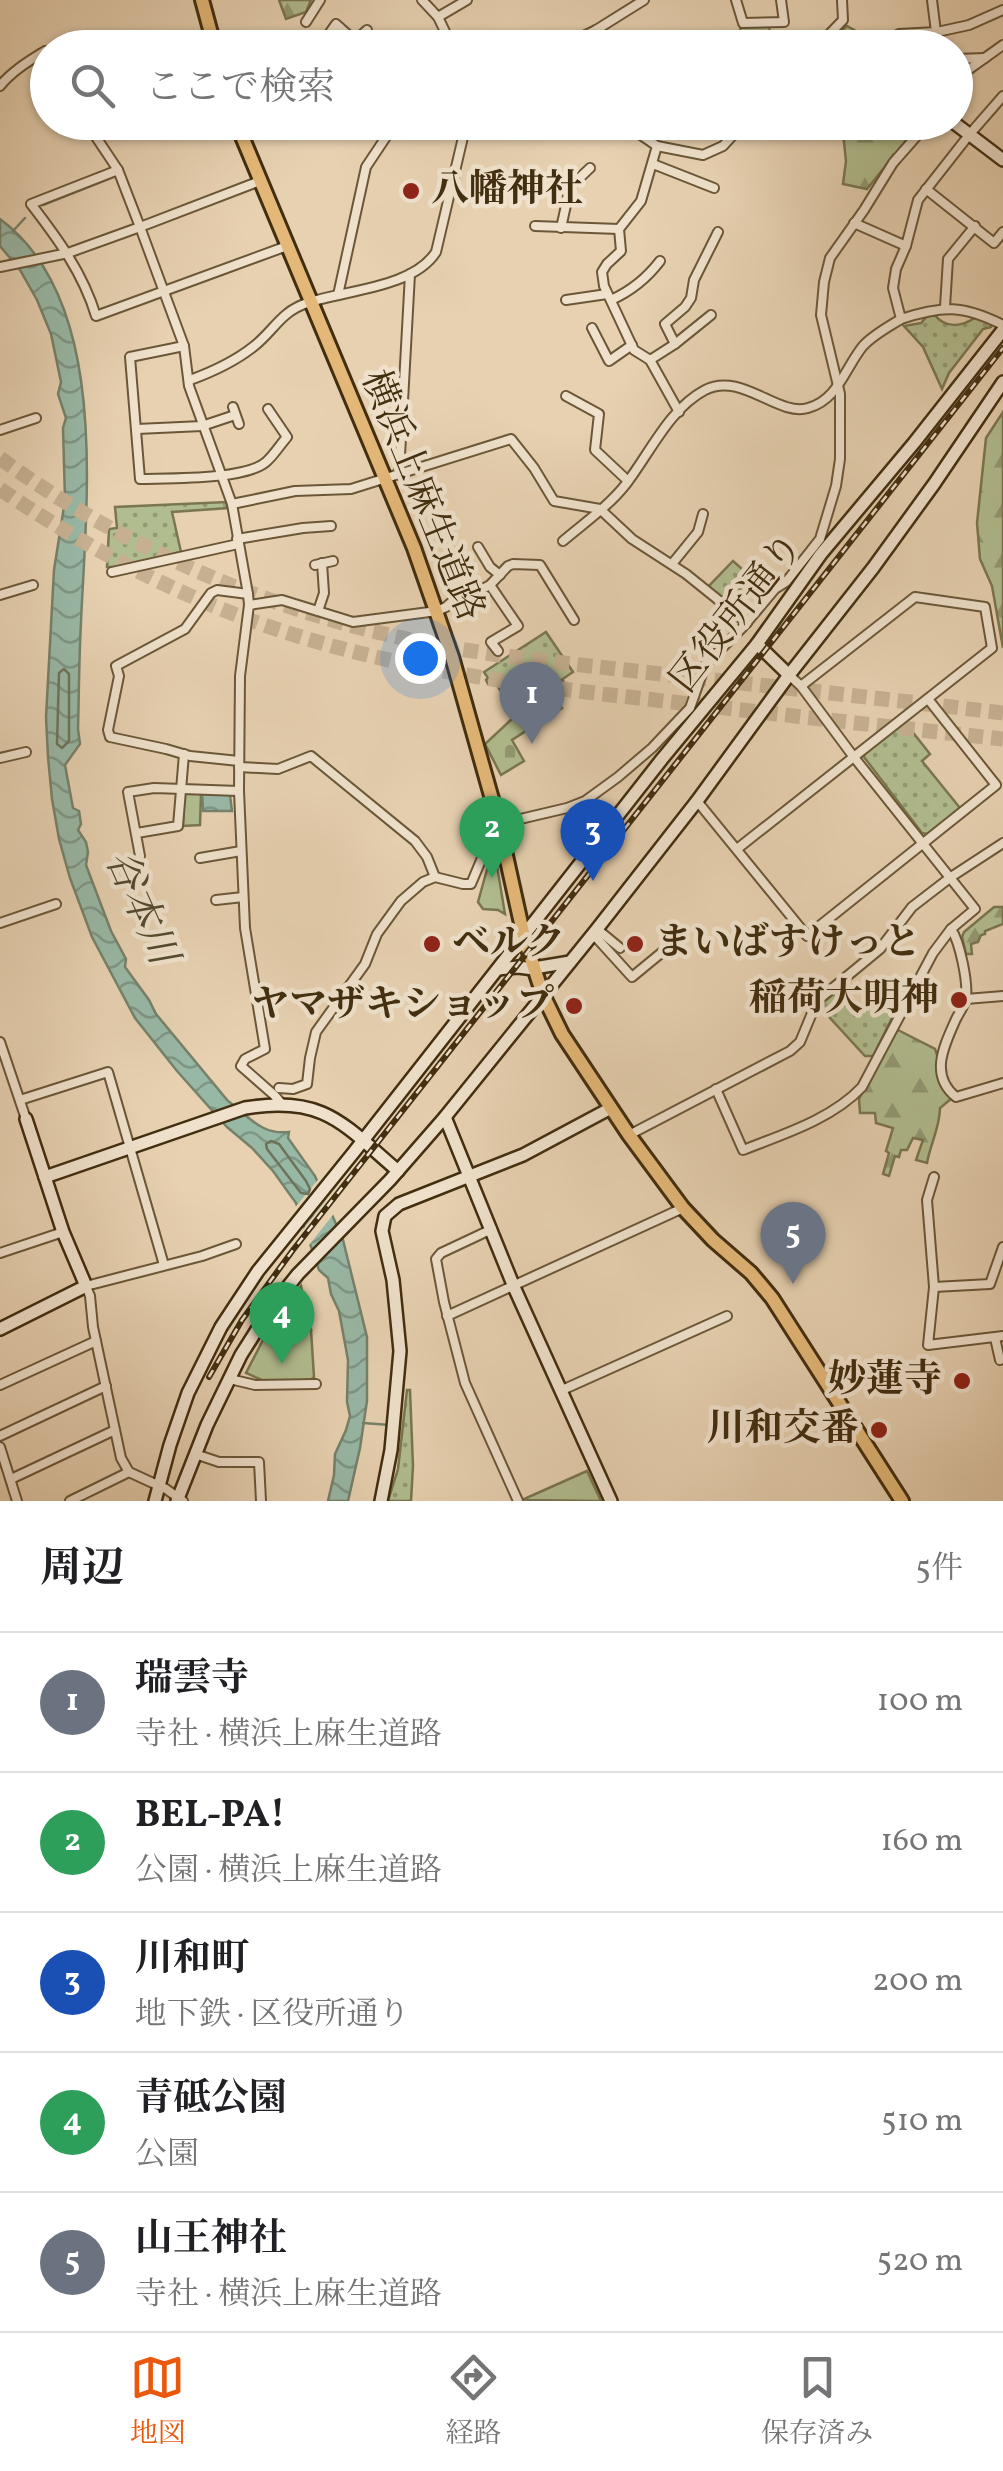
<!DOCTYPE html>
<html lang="ja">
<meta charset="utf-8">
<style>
body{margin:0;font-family:Vollkorn,"Noto Serif JP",serif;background:#f2f2f2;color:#202124}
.you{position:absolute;left:420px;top:658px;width:35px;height:35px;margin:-25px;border:8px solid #fff;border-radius:50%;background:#1a73e8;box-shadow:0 0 0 15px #1a73e833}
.badge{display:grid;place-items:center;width:65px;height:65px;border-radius:50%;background:#ea580c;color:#fff;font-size:32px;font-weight:700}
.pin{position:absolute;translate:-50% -82px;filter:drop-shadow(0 2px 5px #0008)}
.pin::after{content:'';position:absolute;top:52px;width:35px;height:30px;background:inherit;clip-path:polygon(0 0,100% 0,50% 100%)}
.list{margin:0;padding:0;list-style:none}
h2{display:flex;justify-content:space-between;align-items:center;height:130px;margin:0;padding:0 40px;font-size:42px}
h2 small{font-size:32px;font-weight:400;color:#757577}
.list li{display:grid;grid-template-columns:65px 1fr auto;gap:30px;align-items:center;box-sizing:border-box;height:140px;padding:0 40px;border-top:2px solid #e0e0e0}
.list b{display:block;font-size:38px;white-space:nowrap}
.list p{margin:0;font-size:32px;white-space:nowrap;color:#757577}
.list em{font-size:32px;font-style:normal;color:#757577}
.icon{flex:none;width:55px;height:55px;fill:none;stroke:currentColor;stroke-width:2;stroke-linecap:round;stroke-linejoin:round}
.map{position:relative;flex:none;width:1003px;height:1501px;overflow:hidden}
.search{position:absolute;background:#fff;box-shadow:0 2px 8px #0004;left:30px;right:30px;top:30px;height:110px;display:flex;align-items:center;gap:25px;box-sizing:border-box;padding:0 35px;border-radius:55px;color:#757577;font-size:38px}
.sheet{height:830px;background:#fff}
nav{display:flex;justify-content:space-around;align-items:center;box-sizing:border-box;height:140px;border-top:2px solid #e0e0e0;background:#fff;font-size:28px;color:#757577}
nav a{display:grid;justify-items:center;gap:5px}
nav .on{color:#ea580c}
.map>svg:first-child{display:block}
.grass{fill:url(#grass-dots);stroke:#7a7650;stroke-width:2.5}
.forest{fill:url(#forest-firs);stroke:#7a7650;stroke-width:2.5}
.cemetery{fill:url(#cemetery-stones);stroke:#7a7650;stroke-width:2.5}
.park{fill:#b1bd8f;stroke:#7a7650;stroke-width:2.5}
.water{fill:url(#water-waves);stroke:#76816a;stroke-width:2.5}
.pier{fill:#e7d1b1}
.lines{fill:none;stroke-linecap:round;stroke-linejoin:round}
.shore{stroke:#6d735b;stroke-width:2.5}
.stream{stroke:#76816a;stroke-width:2.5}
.highway-tunnel{stroke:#c6b091;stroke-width:15;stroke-dasharray:15 8;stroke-linecap:butt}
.street-casing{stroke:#6b5738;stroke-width:12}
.secondary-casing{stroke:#422e10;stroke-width:16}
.primary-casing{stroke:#422e10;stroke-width:18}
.street{stroke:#efe1cc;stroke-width:8}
.secondary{stroke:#efe1cc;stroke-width:11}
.primary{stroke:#e4b878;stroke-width:12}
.rail-casing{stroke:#422e10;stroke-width:6}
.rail{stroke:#efe1cc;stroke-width:2.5;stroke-dasharray:8;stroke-linecap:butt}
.poi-dot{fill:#8f2418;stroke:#efe1cc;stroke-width:4}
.labels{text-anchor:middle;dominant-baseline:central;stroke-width:9;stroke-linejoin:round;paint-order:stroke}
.poi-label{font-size:38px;font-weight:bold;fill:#422e10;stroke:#efe1cc;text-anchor:end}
.street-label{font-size:38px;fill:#422e10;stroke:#efe1cc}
.water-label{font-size:40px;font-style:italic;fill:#534a2e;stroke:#efe1cc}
</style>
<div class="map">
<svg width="1003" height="1501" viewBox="0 0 1003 1501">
<defs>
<pattern id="grass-dots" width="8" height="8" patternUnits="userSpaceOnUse" patternTransform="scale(2.5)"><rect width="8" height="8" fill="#b1bd8f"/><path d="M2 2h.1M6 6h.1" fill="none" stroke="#929a73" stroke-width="1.8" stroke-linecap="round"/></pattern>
<pattern id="forest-firs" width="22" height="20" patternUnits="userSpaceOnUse" patternTransform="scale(2.5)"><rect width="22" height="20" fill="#b1bd8f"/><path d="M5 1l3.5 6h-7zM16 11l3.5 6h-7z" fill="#929a73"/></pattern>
<pattern id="cemetery-stones" width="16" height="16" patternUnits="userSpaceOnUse" patternTransform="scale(2.5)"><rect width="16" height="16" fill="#b1bd8f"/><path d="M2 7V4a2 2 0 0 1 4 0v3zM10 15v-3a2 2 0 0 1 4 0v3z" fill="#929a73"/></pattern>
<pattern id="water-waves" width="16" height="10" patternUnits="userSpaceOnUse" patternTransform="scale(2.5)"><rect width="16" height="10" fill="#98b8a6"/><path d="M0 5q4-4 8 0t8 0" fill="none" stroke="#7e9686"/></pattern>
</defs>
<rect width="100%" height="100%" fill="#e7d1b1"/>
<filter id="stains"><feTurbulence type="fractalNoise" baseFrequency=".002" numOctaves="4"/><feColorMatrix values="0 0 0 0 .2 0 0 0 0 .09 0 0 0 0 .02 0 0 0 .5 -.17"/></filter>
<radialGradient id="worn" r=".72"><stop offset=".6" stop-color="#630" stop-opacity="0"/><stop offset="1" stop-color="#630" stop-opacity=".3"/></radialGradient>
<g class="grass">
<path d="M934,314C945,329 962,327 976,317L991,324V327L983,329L949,373L942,389L923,347L904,326L921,323L928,315Z"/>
<path d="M227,502L228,508L172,512L181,552L115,567H107L109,529L117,528L115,507Z"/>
<path d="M733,561L751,577L739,591L720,599L707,588Z"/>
<path d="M546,632L573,672L514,712L495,682L488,684L486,680L488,678L484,672Z"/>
<path d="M904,721L930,754L922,761L960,808L928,834L922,833L864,757V753Z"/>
<path d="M890,985L895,990L900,986L906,988L905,992L873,1056H865L819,1006L840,988L863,1008Z"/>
<path d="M301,1286L311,1330L265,1336Z"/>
<path d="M407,1390H410L413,1466L411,1501H388L398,1469Z"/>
</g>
<g class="forest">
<path d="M279,0H311L306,12L286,19Z"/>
<path d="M842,123H920L867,189L843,184L846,161Z"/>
<path d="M1003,412V648L992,586L980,559L977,523L986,438Z"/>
<path d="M994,907H1003V924L985,931V934L981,935L978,942L971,944L972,954H966L962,937L964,932Z"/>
<path d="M896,1029L935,1049L952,1098L940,1108C940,1127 930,1145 927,1163L916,1160L923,1140L913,1138L907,1150H901L899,1157L895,1156L889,1176L883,1174L889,1153L886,1151L893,1128L876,1123L875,1113H860L859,1099Z"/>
</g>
<path class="cemetery" d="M563,681L568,689L556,698L562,708L512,740L524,761L501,775L485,744L530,702Z"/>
<g class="park">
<path d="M769,25L771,45L742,40L740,26Z"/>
<path d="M847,26L860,33L865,47H822Z"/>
<path d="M188,793L201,794L200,825L183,826L184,795Z"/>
<path d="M490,859L496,860L505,914L498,910L483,909L478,902Z"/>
<path d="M311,1330L314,1377L311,1380L264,1381L246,1373L265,1336Z"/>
<path d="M587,1471L601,1501L522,1500Z"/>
</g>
<g class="water">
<path d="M0,219C111,301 86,501 81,622C79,658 79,693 78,729L80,744L65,765L73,808L79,811L81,824L78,830L86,842L88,852L86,865L111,931L126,959L125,967L149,1000L156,1014L228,1101C249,1116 260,1135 289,1132L288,1138L315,1176L343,1240L367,1337V1401L360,1448L348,1501H328L334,1475L335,1454L346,1430L350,1416L347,1402L348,1360L339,1311L331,1294L328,1278L319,1270L296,1203L273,1171L252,1148L227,1127L177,1071L135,1018L92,937L70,878L59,839L52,799L48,757L46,717L54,570L65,500L63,428L66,418L58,394L61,382L51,334L37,300L20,270L0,246Z"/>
<path d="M202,793L230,795L232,811H203Z"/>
</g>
<path class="pier" d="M321,1176L336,1211L306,1249L301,1232L327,1199L300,1229L293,1210Z"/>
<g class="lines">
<g class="shore">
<path d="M64,669L69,674V741L62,748L57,744L59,673Z"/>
<path d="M271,1141L279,1144L306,1181L310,1189L308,1194L301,1193L267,1149L266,1144Z"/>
</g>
<g class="stream">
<path d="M43,205L116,176"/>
<path d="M13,231L25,218"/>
<path d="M363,1423L390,1425"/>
</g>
<g class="highway-tunnel">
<path d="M0,458C113,541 249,602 385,634C480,657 581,664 678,676C786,688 895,700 1003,713"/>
<path d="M0,489C91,551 192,604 298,636C417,673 540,687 664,701C777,714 890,727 1003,739"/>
</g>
<defs>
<g id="street">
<path d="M422,0L438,17L453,48"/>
<path d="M736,0L743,23L784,22L781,0"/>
<path d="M932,0L938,48"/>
<path d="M438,17L467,0"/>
<path d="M306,22L320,0"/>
<path d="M596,30L604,48"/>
<path d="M319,48L336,24L355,41L367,30"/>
<path d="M559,48L596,30L644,0"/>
<path d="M816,48L843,20L842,0"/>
<path d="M882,48L899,34L937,32L969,25L1003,10"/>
<path d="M956,59L985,58"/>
<path d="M956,82L968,70L1003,45"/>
<path d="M0,86C12,71 29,61 45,51L48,55"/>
<path d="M1003,96L969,135L918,200L906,246L896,269L893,288L901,319C943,305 963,305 1003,325"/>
<path d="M634,122L638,133L657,146L703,155L723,146L745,122"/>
<path d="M241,137L257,122"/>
<path d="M657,146L641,201L619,229L621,251L607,264L602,272L604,286L634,350L650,360L679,412"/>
<path d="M653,164L714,188"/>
<path d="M118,170L31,204C58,239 83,273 96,316L287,246"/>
<path d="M260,181L140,227L184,346L189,386L232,504L248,594L249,605L240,676L239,791L245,928L265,1049L245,1059L241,1066L274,1095L281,1103"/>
<path d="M926,189L994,243L1003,232"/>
<path d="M854,223L906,246"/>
<path d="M535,226L619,229"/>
<path d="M561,228L570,187L590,168"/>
<path d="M0,267L68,253L140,227L118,170L86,122"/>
<path d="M338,295L366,167L396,122"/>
<path d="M566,300L607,294"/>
<path d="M611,300C631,291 647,278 660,261"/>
<path d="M945,307L948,259L975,226"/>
<path d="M592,328L609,361L632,345"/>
<path d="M675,344L665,324L685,307L691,298L694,280L718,232"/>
<path d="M184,346L130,357L140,479C169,478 245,480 266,462C274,455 280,445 287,437L268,409"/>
<path d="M650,360L675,344L711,315"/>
<path d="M190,380C212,372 234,362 253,347C274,331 280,312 307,303C345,290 413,288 436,252L464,133L469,122"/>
<path d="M566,396L599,414L595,450L628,481"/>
<path d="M233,407L239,424"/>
<path d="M137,429L202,426L235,415"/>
<path d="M0,430L36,418"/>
<path d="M399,474L410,274"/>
<path d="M232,504L295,491L351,489L511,439L534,468L554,501L600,509L632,539L686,574L747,623"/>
<path d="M237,539L303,528L331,526"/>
<path d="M563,541C584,523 609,506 626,484C650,453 669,409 705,390C741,371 778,417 808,408C838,400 845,368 863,346C873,335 888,327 901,319"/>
<path d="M478,547L490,567L500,575"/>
<path d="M672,564L698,532L703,514"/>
<path d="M315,565L333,561"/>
<path d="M112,572L238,544"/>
<path d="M490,585L518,626L491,642L498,651"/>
<path d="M0,595L33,585"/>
<path d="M249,605L282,600L353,622L437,611L446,607L456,598L471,595L490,585L508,566L513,564L540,565L574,620"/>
<path d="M318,611L324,593L322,563"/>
<path d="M0,758L26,752"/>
<path d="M239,761L190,756L166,749L110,737L108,730L119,676L116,666L185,629L211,593L217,590L248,594"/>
<path d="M239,767L278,769L311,756L415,841L427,857L435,877"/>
<path d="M697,801L807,936L996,785L928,699"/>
<path d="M499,824L567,808L585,801L618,777L652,748L690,708L705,665L743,627L775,589L786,582L820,539L836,486L840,459V394L821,315L824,282L830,258L864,210L893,163L929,122"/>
<path d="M137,833L178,826L184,754"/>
<path d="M737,849L992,648L985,607L915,597L801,686"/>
<path d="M140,856L128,792L154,788L239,791"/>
<path d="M200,858L241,851"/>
<path d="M216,900L243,897"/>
<path d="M0,923L56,904"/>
<path d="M597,929L620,948"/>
<path d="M951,929C960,942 968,982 966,998C965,1005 959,1013 956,1019C944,1046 929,1075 956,1097L1003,1083"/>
<path d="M593,934L632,977L666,949"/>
<path d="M966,999L1003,996"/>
<path d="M0,1042L26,1119"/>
<path d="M279,1088L293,1089L307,1084L310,1058L316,1032L365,964L377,934L401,901L423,882L435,877L463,884H471L490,839L501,832"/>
<path d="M716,1089L743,1150C784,1134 832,1119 862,1087L933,953L951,929L975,909L853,756L801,686L789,675"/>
<path d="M20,1100L108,1072L164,1265"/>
<path d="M629,1135L790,1051L800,1042L817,1001L880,949L912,907L951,877L1003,843"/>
<path d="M934,1177L927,1200L934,1287L928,1345L1003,1336"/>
<path d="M492,1229L441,1253L436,1259L444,1302L465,1383L518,1501"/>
<path d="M0,1253L63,1232"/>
<path d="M934,1287L990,1284L1003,1247"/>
<path d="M447,1316L683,1208"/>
<path d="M995,1338L1000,1360"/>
<path d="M230,1379L255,1385L316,1384"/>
<path d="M0,1385L96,1341"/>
<path d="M560,1391L727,1316"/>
<path d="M0,1436L106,1386"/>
<path d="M0,1447L17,1501"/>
<path d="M195,1454L219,1462H259L261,1501"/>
<path d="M11,1479L115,1430"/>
<path d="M70,1501L129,1472"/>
<path d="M183,1501L166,1489L129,1472L121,1458L93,1327L90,1296L86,1286L202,1256L236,1244"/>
</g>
<g id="secondary">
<path d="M953,122L1003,160"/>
<path d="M757,644L789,675"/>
<path d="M534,968L570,962"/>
<path d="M498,969L518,967L534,969"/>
<path d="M445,1117L514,1287L611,1501"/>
<path d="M45,1177L245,1108C324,1095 343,1124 398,1171"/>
<path d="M0,1329L86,1286L63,1232L26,1119"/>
<path d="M155,1501L170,1445L188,1393L221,1327L258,1271L354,1152L662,759L757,644L821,554L914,443L1003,330"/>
<path d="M177,1501L207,1425L241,1355L270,1309L298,1274L390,1180L445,1117L597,929L697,801L789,675L873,568L934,484L1003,382"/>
<path d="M381,1501L391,1450L400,1351L393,1280L382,1231L385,1216L399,1204L523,1155L611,1108"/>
</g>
<g id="primary">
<path d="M202,0L215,48"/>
<path d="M236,122L414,548L452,657L499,824L524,937L543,995L562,1034L629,1135L683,1208L713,1240L751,1273L772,1298L902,1501"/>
</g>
</defs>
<use href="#street" class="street-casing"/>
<use href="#secondary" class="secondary-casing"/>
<use href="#primary" class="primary-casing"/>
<use href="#street" class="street"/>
<use href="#secondary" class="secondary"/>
<use href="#primary" class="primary"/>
<defs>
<path id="rail" d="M209,1377L242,1320L293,1250L1003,348"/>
</defs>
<use href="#rail" class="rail-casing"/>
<use href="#rail" class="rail"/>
</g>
<g class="poi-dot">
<circle cx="411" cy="191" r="10"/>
<circle cx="432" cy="944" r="10"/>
<circle cx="635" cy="944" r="10"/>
<circle cx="959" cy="1000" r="10"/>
<circle cx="574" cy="1006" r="10"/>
<circle cx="962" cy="1381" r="10"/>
<circle cx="879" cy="1430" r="10"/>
</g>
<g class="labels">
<g class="poi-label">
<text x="431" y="191" text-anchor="start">八幡神社</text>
<text x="452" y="944" text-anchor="start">ベルク</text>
<text x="655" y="944" text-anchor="start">まいばすけっと</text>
<text x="939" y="1000">稲荷大明神</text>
<text x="554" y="1006">ヤマザキショップ</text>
<text x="942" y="1381">妙蓮寺</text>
<text x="859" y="1430">川和交番</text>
</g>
<g class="street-label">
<text transform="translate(421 496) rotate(68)">横浜上麻生道路</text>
<text transform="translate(738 614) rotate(-52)">区役所通り</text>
</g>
<g class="water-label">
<text transform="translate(139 908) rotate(66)">谷本川</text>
</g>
</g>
<rect width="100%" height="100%" filter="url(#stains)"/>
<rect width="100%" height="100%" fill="url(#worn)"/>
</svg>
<div class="you"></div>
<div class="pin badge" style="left:532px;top:744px;background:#6b7280">1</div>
<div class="pin badge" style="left:492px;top:878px;background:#2e9e5b">2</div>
<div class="pin badge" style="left:593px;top:881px;background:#1a4fb4">3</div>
<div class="pin badge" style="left:282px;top:1364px;background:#2e9e5b">4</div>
<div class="pin badge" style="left:793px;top:1284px;background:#6b7280">5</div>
<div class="search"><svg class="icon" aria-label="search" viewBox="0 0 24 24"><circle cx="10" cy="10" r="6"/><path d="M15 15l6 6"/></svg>ここで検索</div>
</div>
<section class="sheet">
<h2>周辺<small>5件</small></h2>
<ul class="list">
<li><span class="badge" style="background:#6b7280">1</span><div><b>瑞雲寺</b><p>寺社 · 横浜上麻生道路</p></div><em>100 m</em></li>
<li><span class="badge" style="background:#2e9e5b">2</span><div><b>BEL-PA!</b><p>公園 · 横浜上麻生道路</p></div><em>160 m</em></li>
<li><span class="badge" style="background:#1a4fb4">3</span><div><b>川和町</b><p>地下鉄 · 区役所通り</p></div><em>200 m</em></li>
<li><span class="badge" style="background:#2e9e5b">4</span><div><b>青砥公園</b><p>公園</p></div><em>510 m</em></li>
<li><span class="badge" style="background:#6b7280">5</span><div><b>山王神社</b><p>寺社 · 横浜上麻生道路</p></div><em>520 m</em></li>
</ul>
</section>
<nav>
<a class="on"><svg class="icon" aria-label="map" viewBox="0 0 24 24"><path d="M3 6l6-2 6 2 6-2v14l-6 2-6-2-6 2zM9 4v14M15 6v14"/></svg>地図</a>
<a><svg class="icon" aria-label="directions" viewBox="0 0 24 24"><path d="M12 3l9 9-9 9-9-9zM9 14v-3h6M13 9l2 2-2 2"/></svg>経路</a>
<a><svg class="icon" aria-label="saved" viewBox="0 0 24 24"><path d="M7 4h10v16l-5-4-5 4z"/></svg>保存済み</a>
</nav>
